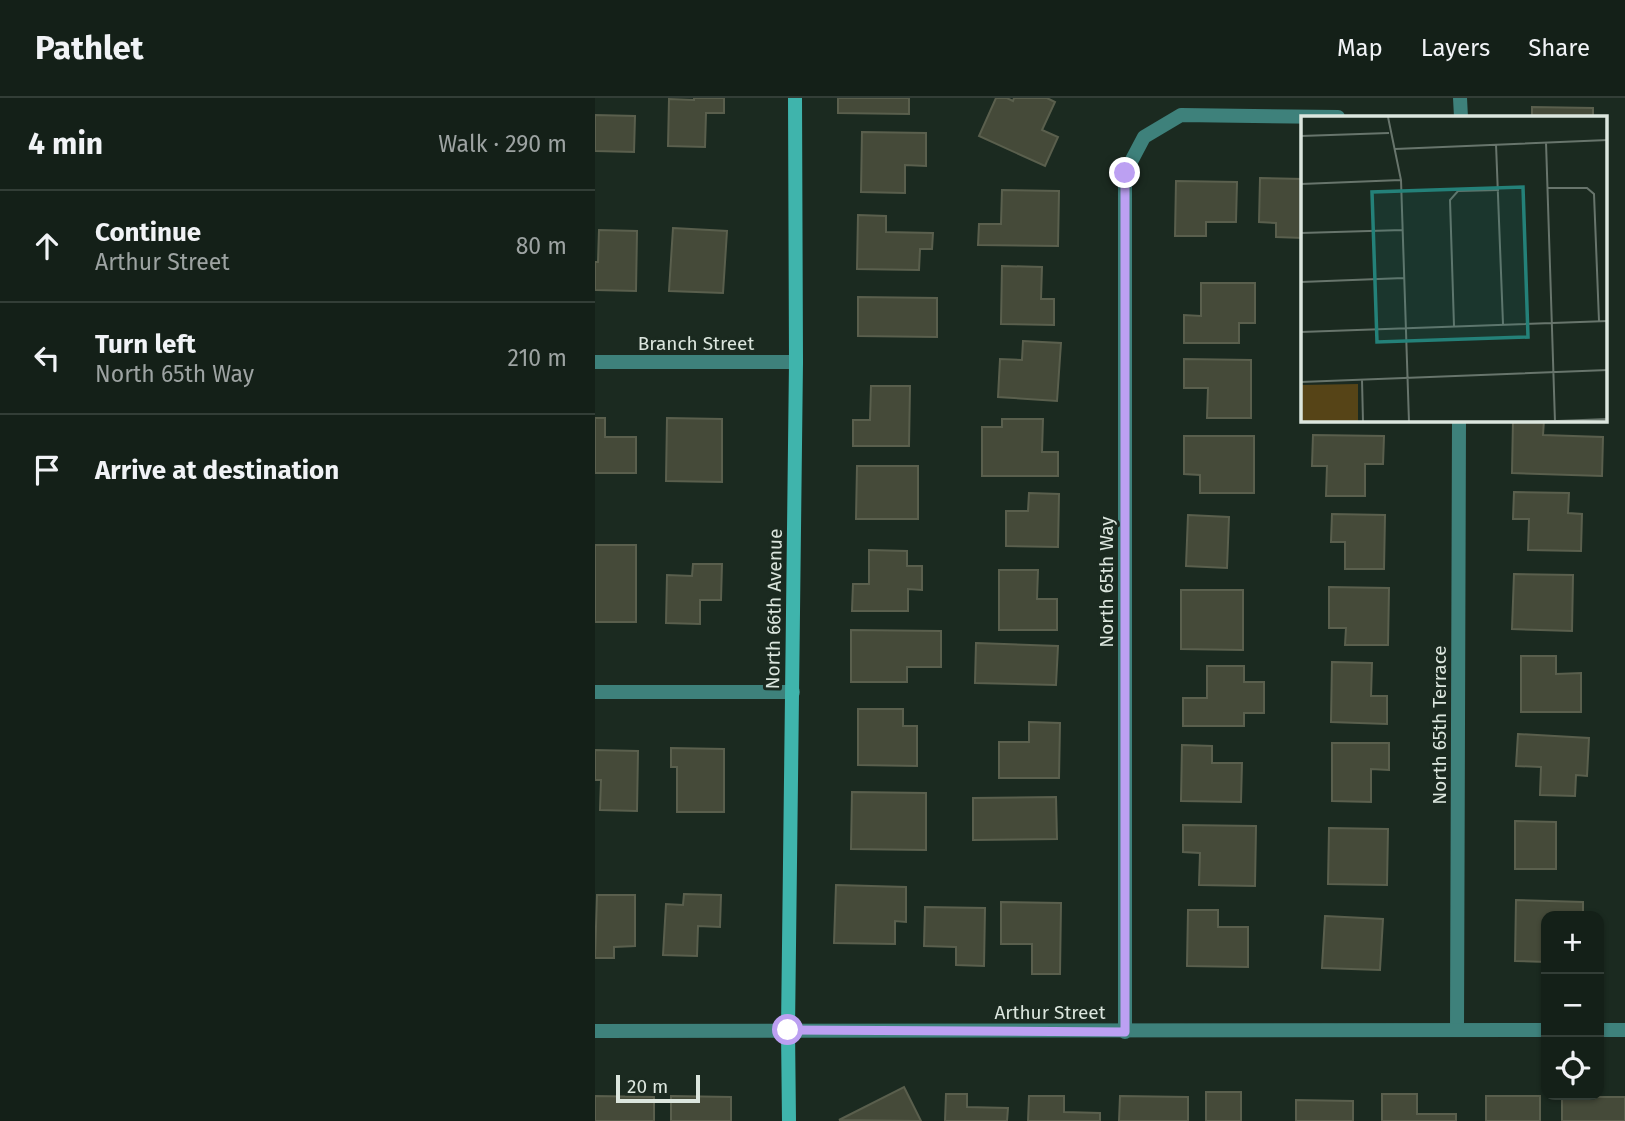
<!DOCTYPE html>
<meta charset="utf-8">
<style>
body{margin:0;font-family:"Fira Sans",sans-serif;background:#212d25;color:#f1f3f6}
.controls{position:absolute;right:21px;bottom:21px;display:grid;overflow:hidden;border-radius:14px;box-shadow:0 2px 5px #0004}
.controls button{width:63px;height:63px;display:grid;place-items:center;padding:0;border:0;border-bottom:2px solid #333e37;background:#142018;color:#f1f3f6;font:35px sans-serif}
.scale{position:absolute;left:21px;bottom:18px;width:84px;box-sizing:border-box;padding-left:7px;border:4px solid #dce6de;border-top:0;font-size:19px;line-height:24px;white-space:nowrap;color:#dce6de;-webkit-text-stroke:5px #1b2a20;paint-order:stroke}
.stop{position:absolute;width:21px;height:21px;margin:-16px;border:5px solid #bca0f2;border-radius:50%;background:#fff}
.stop.end{background:#bca0f2;border-color:#fff;box-shadow:0 2px 7px #0008}
.list{margin:0;padding:0;list-style:none}
h2{display:flex;justify-content:space-between;align-items:center;height:91px;margin:0;padding:0 28px;font-size:30px}
h2 small{font-size:23px;font-weight:400;color:#9da3a2}
.list li{display:grid;grid-template-columns:46px 1fr auto;gap:21px;align-items:center;box-sizing:border-box;height:112px;padding:0 28px;border-top:2px solid #333e37}
.list b{display:block;font-size:26px;white-space:nowrap}
.list p{margin:0;font-size:23px;white-space:nowrap;color:#9da3a2}
.list em{font-size:23px;font-style:normal;color:#9da3a2}
.icon{flex:none;width:38px;height:38px;fill:none;stroke:currentColor;stroke-width:2;stroke-linecap:round;stroke-linejoin:round}
.map{position:relative;flex:none;width:1030px;height:1023px;overflow:hidden}
header{display:flex;align-items:center;gap:42px;box-sizing:border-box;height:98px;padding:0 35px;background:#142018;border-bottom:2px solid #333e37}
header strong{font-size:33px}
nav{display:flex;gap:38px;margin-inline-start:auto;font-size:24px}
main{display:flex}
aside{flex:1;background:#142018}
.map>svg:first-child{display:block}
.building{fill:#454a39;stroke:#5a5f4d;stroke-width:2}
.lines{fill:none;stroke-linecap:round;stroke-linejoin:round}
.street{stroke:#3e817b;stroke-width:14}
.secondary{stroke:#3fb4ac;stroke-width:14}
.route{stroke:#bca0f2;stroke-width:9}
.labels{text-anchor:middle;dominant-baseline:central;stroke-width:6;stroke-linejoin:round;paint-order:stroke}
.street-label{font-size:19px;fill:#dce6de;stroke:#1b2a20}
.inset-road{fill:none;stroke:#68756c;stroke-width:2}
.view{fill:#248179;fill-opacity:0.15;stroke:#248179;stroke-width:3.5}
.inset-edge{fill:none;stroke:#dce6de;stroke-width:3.5}
</style>
<header>
<strong>Pathlet</strong>
<nav><a>Map</a><a>Layers</a><a>Share</a></nav>
</header>
<main>
<aside>
<h2>4 min<small>Walk · 290 m</small></h2>
<ul class="list">
<li><svg class="icon" aria-label="ahead" viewBox="0 0 24 24"><path d="M12 20V5M6 11l6-6 6 6"/></svg><div><b>Continue</b><p>Arthur Street</p></div><em>80 m</em></li>
<li><svg class="icon" aria-label="left" viewBox="0 0 24 24"><path d="M17 20v-9H6M10 6l-5 5 5 5"/></svg><div><b>Turn left</b><p>North 65th Way</p></div><em>210 m</em></li>
<li><svg class="icon" aria-label="arrive" viewBox="0 0 24 24"><path d="M6 21V4h12l-3 4 3 4H6"/></svg><div><b>Arrive at destination</b></div></li>
</ul>
</aside>
<div class="map">
<svg width="1030" height="1023" viewBox="0 0 1030 1023">
<rect width="100%" height="100%" fill="#1b2a20"/>
<g class="building">
<path d="M99,0H129V15H111L110,49L73,48L74,1L99,2Z"/>
<path d="M243,0H314V16L243,15Z"/>
<path d="M401,0H412L418,3L419,0H452L460,4L447,32L463,39L450,68L384,38Z"/>
<path d="M937,9L998,10V19H937Z"/>
<path d="M0,17L40,18L39,54L0,53Z"/>
<path d="M267,34L331,35V68L310,67V95L266,94Z"/>
<path d="M665,80L708,81V140L681,139V125L664,124Z"/>
<path d="M581,83L642,84L641,124H611V138H580Z"/>
<path d="M407,92L464,93L463,148L383,147L384,126H406Z"/>
<path d="M263,117L291,118V134L338,135L337,151H325L324,172L262,171Z"/>
<path d="M78,130L132,133L128,195L74,193Z"/>
<path d="M4,132L42,133L41,193L0,192V164H3Z"/>
<path d="M407,168L447,169L446,201H459V227L406,226Z"/>
<path d="M606,185H660V225H644V245H589V217L606,218Z"/>
<path d="M263,199L342,200V239L263,238Z"/>
<path d="M428,243L466,245L462,303L403,299L405,261L427,262Z"/>
<path d="M589,261L656,262V320H612L613,290H589Z"/>
<path d="M276,288H315L314,348H258V322H275Z"/>
<path d="M0,320H10V339H41V375H0Z"/>
<path d="M72,320L127,321V384L71,383Z"/>
<path d="M407,321H448L447,354H463V378H387V329H407Z"/>
<path d="M918,322H949L948,337L1008,339L1007,378L917,375Z"/>
<path d="M718,337L789,338L788,366H770V398H731L732,368H717Z"/>
<path d="M589,338H659V395H605V377L589,376Z"/>
<path d="M262,368H323V421H261Z"/>
<path d="M919,394L974,395L973,415L987,416L986,453L933,452L934,421H918Z"/>
<path d="M434,395L464,396L463,449L411,448V413H433Z"/>
<path d="M737,416L790,417L789,471H750V444H736Z"/>
<path d="M593,417L634,419L632,470L591,468Z"/>
<rect x="0" y="447" width="41" height="77"/>
<path d="M274,452L312,453V468H327V492L313,491V513H257L258,486H274Z"/>
<path d="M98,466H127L126,502H105V526L71,525L72,477L97,478Z"/>
<path d="M404,472H443L442,501H462V532H404Z"/>
<path d="M919,476L978,477L977,533L917,531Z"/>
<path d="M734,489L794,490L793,547H750L751,530H734Z"/>
<path d="M586,492H648V552L586,551Z"/>
<path d="M256,532L346,533V569H312V584H256Z"/>
<path d="M381,545L463,548L461,587L380,585Z"/>
<path d="M926,558H961V576L986,575V614H926Z"/>
<path d="M737,564L777,565L776,598H792V626L736,624Z"/>
<path d="M612,568H649V584H669V615H649V628H588V600H612Z"/>
<path d="M263,611H308V628H322V668L263,667Z"/>
<path d="M434,624L465,625L464,680H404V644H434Z"/>
<path d="M923,636L994,640L992,678L981,677L980,698L945,697L946,669L921,668Z"/>
<path d="M737,645H794V672L776,671V704L737,703Z"/>
<path d="M587,647L617,648V665H647L646,704L586,703Z"/>
<path d="M76,650L129,651V714H82V669H76Z"/>
<path d="M0,652L43,653L42,713L5,712L6,682H0Z"/>
<path d="M257,694L331,695V752L256,751Z"/>
<path d="M461,699L462,741L378,742V700Z"/>
<path d="M920,723L961,724V771H920Z"/>
<path d="M588,727L661,728L660,788L604,787L605,755L588,754Z"/>
<path d="M734,730L793,731L792,787L733,786Z"/>
<path d="M241,787L311,789V824L300,823V846L239,845Z"/>
<path d="M89,796L126,797L125,829L103,828L102,858L68,857L71,806L88,807Z"/>
<path d="M2,797H40V848L19,849V860H0Z"/>
<path d="M921,802L988,804V818H951V864L920,863Z"/>
<path d="M406,804L466,805L465,876H437V846H406Z"/>
<path d="M330,809L390,810L389,868L361,867V849L329,848Z"/>
<path d="M593,812H623V829H653V869L592,868Z"/>
<path d="M730,818L788,821L785,872L727,870Z"/>
<path d="M309,989L326,1023L244,1022Z"/>
<rect x="611" y="994" width="35" height="29"/>
<path d="M351,996H372V1009L413,1010L412,1023H350Z"/>
<path d="M787,996H822V1016H861V1023H787Z"/>
<path d="M0,998L59,999V1023H0Z"/>
<path d="M76,998L136,999V1023H76Z"/>
<path d="M434,998H469V1014L505,1015V1023H433Z"/>
<path d="M525,998L593,999V1023H524Z"/>
<rect x="891" y="998" width="54" height="25"/>
<rect x="967" y="999" width="63" height="24"/>
<path d="M701,1002L758,1003V1023H701Z"/>
</g>
<g class="lines">
<g class="street">
<path d="M865,0L866,19"/>
<path d="M0,264H201"/>
<path d="M0,594H198"/>
<path d="M862,932L864,322"/>
<path d="M1004,932H1030"/>
<path d="M0,933L951,932"/>
<path d="M530,934V75L549,39L586,17L743,19"/>
</g>
<path class="secondary" d="M194,1023L193,932L201,264L200,0"/>
</g>
<g class="lines">
<path class="route" d="M193,932L530,934V75"/>
</g>
<g class="labels">
<g class="street-label">
<text x="101" y="245">Branch Street</text>
<text transform="translate(511 484) rotate(-90)">North 65th Way</text>
<text transform="translate(179 511) rotate(-89)">North 66th Avenue</text>
<text transform="translate(844 627) rotate(-90)">North 65th Terrace</text>
<text x="455" y="914">Arthur Street</text>
</g>
</g>
<g transform="translate(706 18)">
<rect width="306" height="306" fill="#1b2a20"/>
<path d="M57,268V306H0V269Z" fill="#564417"/>
<path class="inset-road" d="M87,1L100,64L108,306M0,20L88,17M245,26L254,306M195,28L202,208M94,33L307,24M0,68L100,64M247,72H286L293,78L298,205M0,117L102,114M0,166L103,162M153,210L149,84L157,75L198,74M0,216L307,205M61,264L62,306M0,266L307,254M231,306L307,303"/>
<path class="view" d="M222,71L227,221L76,226L71,76Z"/>
<rect width="306" height="306" class="inset-edge"/>
</g>
</svg>
<div class="controls">
<button>+</button>
<button>−</button>
<button><svg class="icon" aria-label="locate" viewBox="0 0 24 24"><circle cx="12" cy="12" r="6"/><path d="M12 2v4M12 18v4M2 12h4M18 12h4"/></svg></button>
</div>
<div class="scale">20 m</div>
<div class="stop" style="left:193px;top:932px"></div>
<div class="stop end" style="left:530px;top:75px"></div>
</div>
</main>
